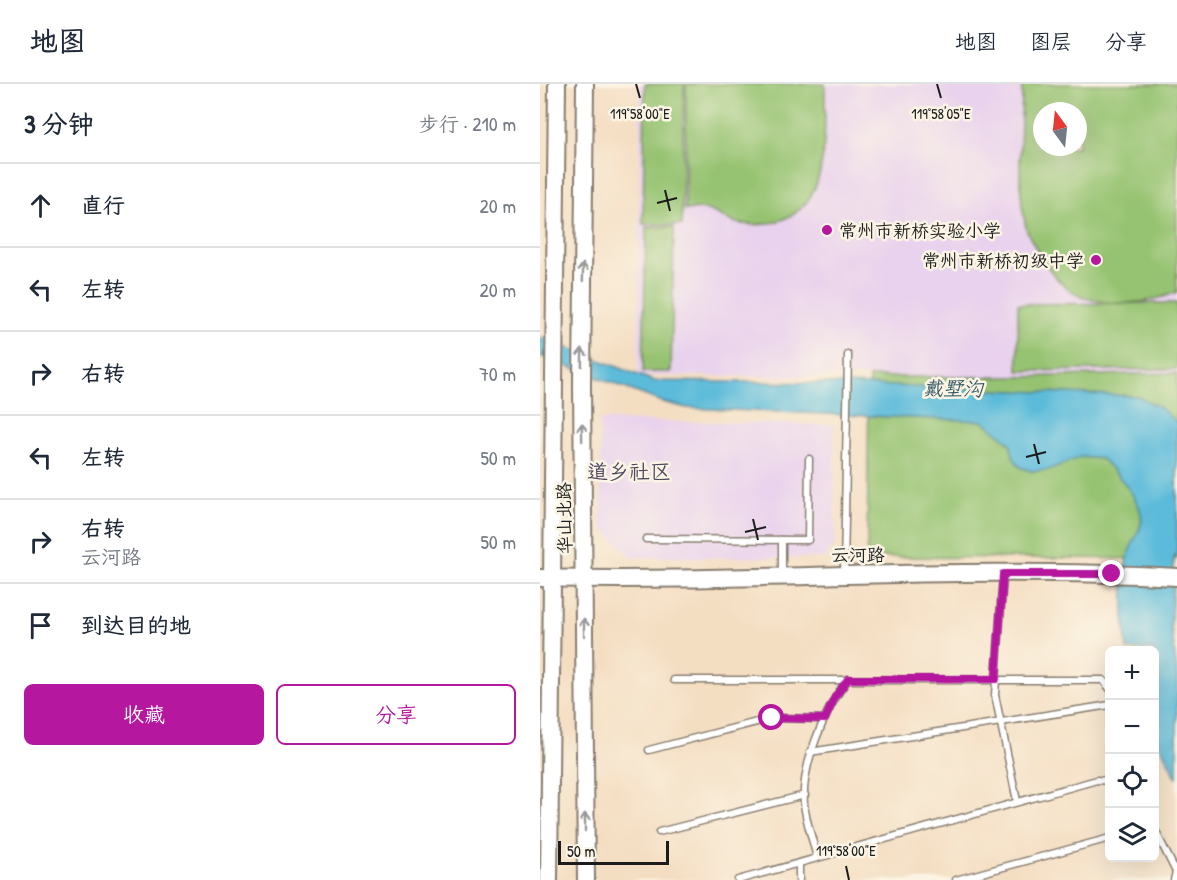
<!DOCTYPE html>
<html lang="zh">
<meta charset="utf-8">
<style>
body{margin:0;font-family:"Patrick Hand","LXGW WenKai TC",sans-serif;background:#f2f2f3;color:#1f2937}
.controls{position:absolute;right:18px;bottom:18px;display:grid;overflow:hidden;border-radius:9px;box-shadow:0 6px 24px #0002}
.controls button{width:54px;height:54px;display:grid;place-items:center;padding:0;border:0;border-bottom:2px solid #e0e1e3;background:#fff;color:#1f2937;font:30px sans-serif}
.compass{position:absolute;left:493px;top:18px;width:54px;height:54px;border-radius:50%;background:#fff;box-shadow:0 6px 24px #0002;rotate:345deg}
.scale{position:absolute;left:18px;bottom:15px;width:111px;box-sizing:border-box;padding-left:6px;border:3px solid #1c1c1c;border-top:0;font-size:16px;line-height:21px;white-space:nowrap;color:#1c1c1c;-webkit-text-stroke:4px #fcf5e5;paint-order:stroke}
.stop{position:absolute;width:18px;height:18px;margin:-14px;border:4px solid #b5179e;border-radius:50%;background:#fff}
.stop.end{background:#b5179e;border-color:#fff;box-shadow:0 2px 6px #0008}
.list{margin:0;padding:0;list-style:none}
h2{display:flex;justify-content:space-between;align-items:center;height:78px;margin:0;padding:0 24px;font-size:26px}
h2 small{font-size:20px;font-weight:400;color:#747a83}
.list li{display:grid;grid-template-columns:39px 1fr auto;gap:18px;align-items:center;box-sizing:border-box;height:84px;padding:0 24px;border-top:2px solid #e0e1e3}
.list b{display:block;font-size:22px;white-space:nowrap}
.list p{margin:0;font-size:20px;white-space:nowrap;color:#747a83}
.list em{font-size:20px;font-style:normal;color:#747a83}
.actions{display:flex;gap:12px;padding:18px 24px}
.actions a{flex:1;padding:14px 0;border:2px solid #b5179e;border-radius:9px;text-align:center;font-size:21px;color:#b5179e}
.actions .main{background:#b5179e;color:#fff}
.icon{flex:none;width:33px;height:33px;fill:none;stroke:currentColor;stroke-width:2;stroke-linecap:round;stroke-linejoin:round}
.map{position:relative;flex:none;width:637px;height:796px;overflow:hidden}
header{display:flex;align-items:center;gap:36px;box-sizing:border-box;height:84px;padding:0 30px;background:#fff;border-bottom:2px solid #e0e1e3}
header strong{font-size:28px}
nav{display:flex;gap:33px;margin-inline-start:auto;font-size:21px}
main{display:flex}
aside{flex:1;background:#fff}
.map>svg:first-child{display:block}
.built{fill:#e9d2ed;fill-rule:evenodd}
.green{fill:#96c371;stroke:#597046;stroke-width:1.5;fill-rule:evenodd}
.water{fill:#5cbbda;stroke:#3c6c7b;stroke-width:1.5}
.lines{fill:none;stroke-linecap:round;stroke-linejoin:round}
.lane-casing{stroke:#887d6f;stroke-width:9}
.secondary-casing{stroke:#887d6f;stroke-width:20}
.lane{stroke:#fff;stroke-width:6}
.secondary{stroke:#fff;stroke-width:16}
.oneway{stroke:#999}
.route{stroke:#b5179e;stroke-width:8}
.ticks{fill:none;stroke:#1c1c1c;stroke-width:2}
.poi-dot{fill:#b5179e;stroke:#fcf5e5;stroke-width:2}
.labels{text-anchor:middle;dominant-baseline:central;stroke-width:5;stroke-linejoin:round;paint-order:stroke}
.poi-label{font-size:18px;fill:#1c1c1c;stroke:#fcf5e5;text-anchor:start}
.street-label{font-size:18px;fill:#1c1c1c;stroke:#fcf5e5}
.water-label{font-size:20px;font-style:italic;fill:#365c68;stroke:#fcf5e5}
.quarter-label{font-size:21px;fill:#504a61;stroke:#fcf5e5}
.ticks-label{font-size:15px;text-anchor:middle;fill:#1c1c1c;stroke:#fcf5e5;stroke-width:5;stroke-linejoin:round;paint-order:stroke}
</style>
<header>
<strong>地图</strong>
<nav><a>地图</a><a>图层</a><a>分享</a></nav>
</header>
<main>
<aside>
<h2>3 分钟<small>步行 · 210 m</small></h2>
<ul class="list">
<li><svg class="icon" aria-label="ahead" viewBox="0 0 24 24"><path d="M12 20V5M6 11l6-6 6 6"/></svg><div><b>直行</b></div><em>20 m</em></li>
<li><svg class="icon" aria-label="left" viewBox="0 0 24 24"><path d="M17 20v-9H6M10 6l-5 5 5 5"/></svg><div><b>左转</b></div><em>20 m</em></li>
<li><svg class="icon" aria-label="right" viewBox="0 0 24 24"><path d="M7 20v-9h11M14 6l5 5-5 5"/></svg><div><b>右转</b></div><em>70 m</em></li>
<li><svg class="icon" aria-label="left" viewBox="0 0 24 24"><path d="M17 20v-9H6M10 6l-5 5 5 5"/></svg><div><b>左转</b></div><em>50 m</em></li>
<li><svg class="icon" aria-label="right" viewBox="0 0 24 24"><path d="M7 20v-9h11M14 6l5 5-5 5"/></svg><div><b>右转</b><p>云河路</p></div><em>50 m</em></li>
<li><svg class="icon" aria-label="arrive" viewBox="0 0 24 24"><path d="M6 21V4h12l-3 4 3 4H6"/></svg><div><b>到达目的地</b></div></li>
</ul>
<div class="actions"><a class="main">收藏</a><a>分享</a></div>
</aside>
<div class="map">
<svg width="637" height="796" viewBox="0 0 637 796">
<rect width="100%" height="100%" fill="#fcf5e5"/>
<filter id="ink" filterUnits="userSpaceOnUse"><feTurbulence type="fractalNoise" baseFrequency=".0167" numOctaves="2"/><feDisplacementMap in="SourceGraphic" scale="12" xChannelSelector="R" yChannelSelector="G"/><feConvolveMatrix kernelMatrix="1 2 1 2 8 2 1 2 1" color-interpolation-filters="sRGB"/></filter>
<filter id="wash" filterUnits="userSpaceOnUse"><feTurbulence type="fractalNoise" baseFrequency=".008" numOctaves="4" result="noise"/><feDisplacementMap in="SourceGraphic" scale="24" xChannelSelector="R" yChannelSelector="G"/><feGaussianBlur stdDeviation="1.35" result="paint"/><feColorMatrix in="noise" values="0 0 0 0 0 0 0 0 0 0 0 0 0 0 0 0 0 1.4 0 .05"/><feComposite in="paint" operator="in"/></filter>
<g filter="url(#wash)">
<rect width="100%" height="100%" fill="#f4dec2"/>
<g class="built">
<path d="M100,0H637V289L474,293L98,292ZM502,27H538V63H502Z"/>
<path d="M60,336L294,341L295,460L285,474L92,473L61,442Z"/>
</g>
<g class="green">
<path d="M105,0H144L142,141L103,140Z"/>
<path d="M146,0H285C284,62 294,149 201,140C188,138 179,130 168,126C161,124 151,126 145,126Z"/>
<path d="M482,0H637V208C609,220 571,223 542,213C525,207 509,187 500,171C496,164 490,155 487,147C475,104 482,45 482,0ZM502,27H538V63H502Z"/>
<path d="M106,143H134L131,288H103Z"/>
<path d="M637,219V285L478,287V220Z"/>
<path d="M637,289V475L327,473L329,293H474Z"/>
</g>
<path class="water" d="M0,253L114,297L280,299L598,312L621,324L637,339V468L634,475L631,543L637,586V695L615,651L614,566H587C584,539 581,501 587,474C590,462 598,452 601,440C606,419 575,388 562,375L541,373L508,386L491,387L480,383L474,375L470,359L443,337L147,324L122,318L0,272Z"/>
</g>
<g filter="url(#ink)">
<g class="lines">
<defs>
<g id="lane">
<path d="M106,455L268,456L269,375"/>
<path d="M304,489L308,271"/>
<path d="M463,490L455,611L477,717"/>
<path d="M242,491V456"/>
<path d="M134,596H563L570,605"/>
<path d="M109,666L232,634L285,635"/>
<path d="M270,668L570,621"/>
<path d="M614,744L636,788L634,796"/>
<path d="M119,748L265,711"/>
<path d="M277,774C273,756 266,738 264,720C261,681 285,625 308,595"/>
<path d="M259,779V796"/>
<path d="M198,796L557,696L570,697"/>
<path d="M416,796L570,754"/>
</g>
<g id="secondary">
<path d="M45,0L42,300L46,796"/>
<path d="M0,494C212,499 425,481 637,493"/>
<path d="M9,796L17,0"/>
</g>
</defs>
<use href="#lane" class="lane-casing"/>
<use href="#secondary" class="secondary-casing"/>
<use href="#lane" class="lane"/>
<use href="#secondary" class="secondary"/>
</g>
<defs><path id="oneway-shaft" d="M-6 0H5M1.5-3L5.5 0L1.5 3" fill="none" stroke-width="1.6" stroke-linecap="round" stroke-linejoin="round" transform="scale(1.5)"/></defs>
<g class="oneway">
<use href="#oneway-shaft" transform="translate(43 188) rotate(-89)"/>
<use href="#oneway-shaft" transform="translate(42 273) rotate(-89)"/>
<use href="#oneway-shaft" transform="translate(42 348) rotate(-91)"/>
<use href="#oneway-shaft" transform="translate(44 543) rotate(-90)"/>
<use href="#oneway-shaft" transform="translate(45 738) rotate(-90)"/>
</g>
</g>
<g class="lines" filter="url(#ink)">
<path class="route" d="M232,634L285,635L295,613L308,595H456L463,490H572"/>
</g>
<path class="ticks" d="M96,0L100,14M397,0L401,14M125,106L130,127M117,119L137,114M494,360L499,380M486,373L506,368M213,435L218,456M205,448L226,443M306,782L309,796"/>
<g class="poi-dot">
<circle cx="287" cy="146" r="6"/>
<circle cx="556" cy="176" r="6"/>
</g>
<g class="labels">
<g class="poi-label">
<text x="299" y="146">常州市新桥实验小学</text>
<text x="544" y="176" text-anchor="end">常州市新桥初级中学</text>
</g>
<g class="street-label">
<text transform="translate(24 434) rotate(-91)">华山北路</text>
<text x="318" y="470">云河路</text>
</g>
<g class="water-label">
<text transform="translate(413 304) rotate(1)">戴墅沟</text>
</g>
<g class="quarter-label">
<text x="89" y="387">道乡社区</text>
</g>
</g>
<g class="ticks-label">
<text x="100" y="35">119°58'00"E</text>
<text x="401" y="35">119°58'05"E</text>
<text x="306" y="772">119°58'00"E</text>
</g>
</svg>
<div class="controls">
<button>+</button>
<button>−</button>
<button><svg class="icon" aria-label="locate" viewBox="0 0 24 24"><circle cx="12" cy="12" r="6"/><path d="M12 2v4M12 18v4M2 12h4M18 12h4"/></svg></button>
<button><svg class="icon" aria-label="layers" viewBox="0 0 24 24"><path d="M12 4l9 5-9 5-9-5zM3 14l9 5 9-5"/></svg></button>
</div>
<svg class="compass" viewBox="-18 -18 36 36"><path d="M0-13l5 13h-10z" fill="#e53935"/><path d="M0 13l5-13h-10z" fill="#747a83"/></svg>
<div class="scale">50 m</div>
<div class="stop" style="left:232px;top:634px"></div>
<div class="stop end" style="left:572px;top:490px"></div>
</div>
</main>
